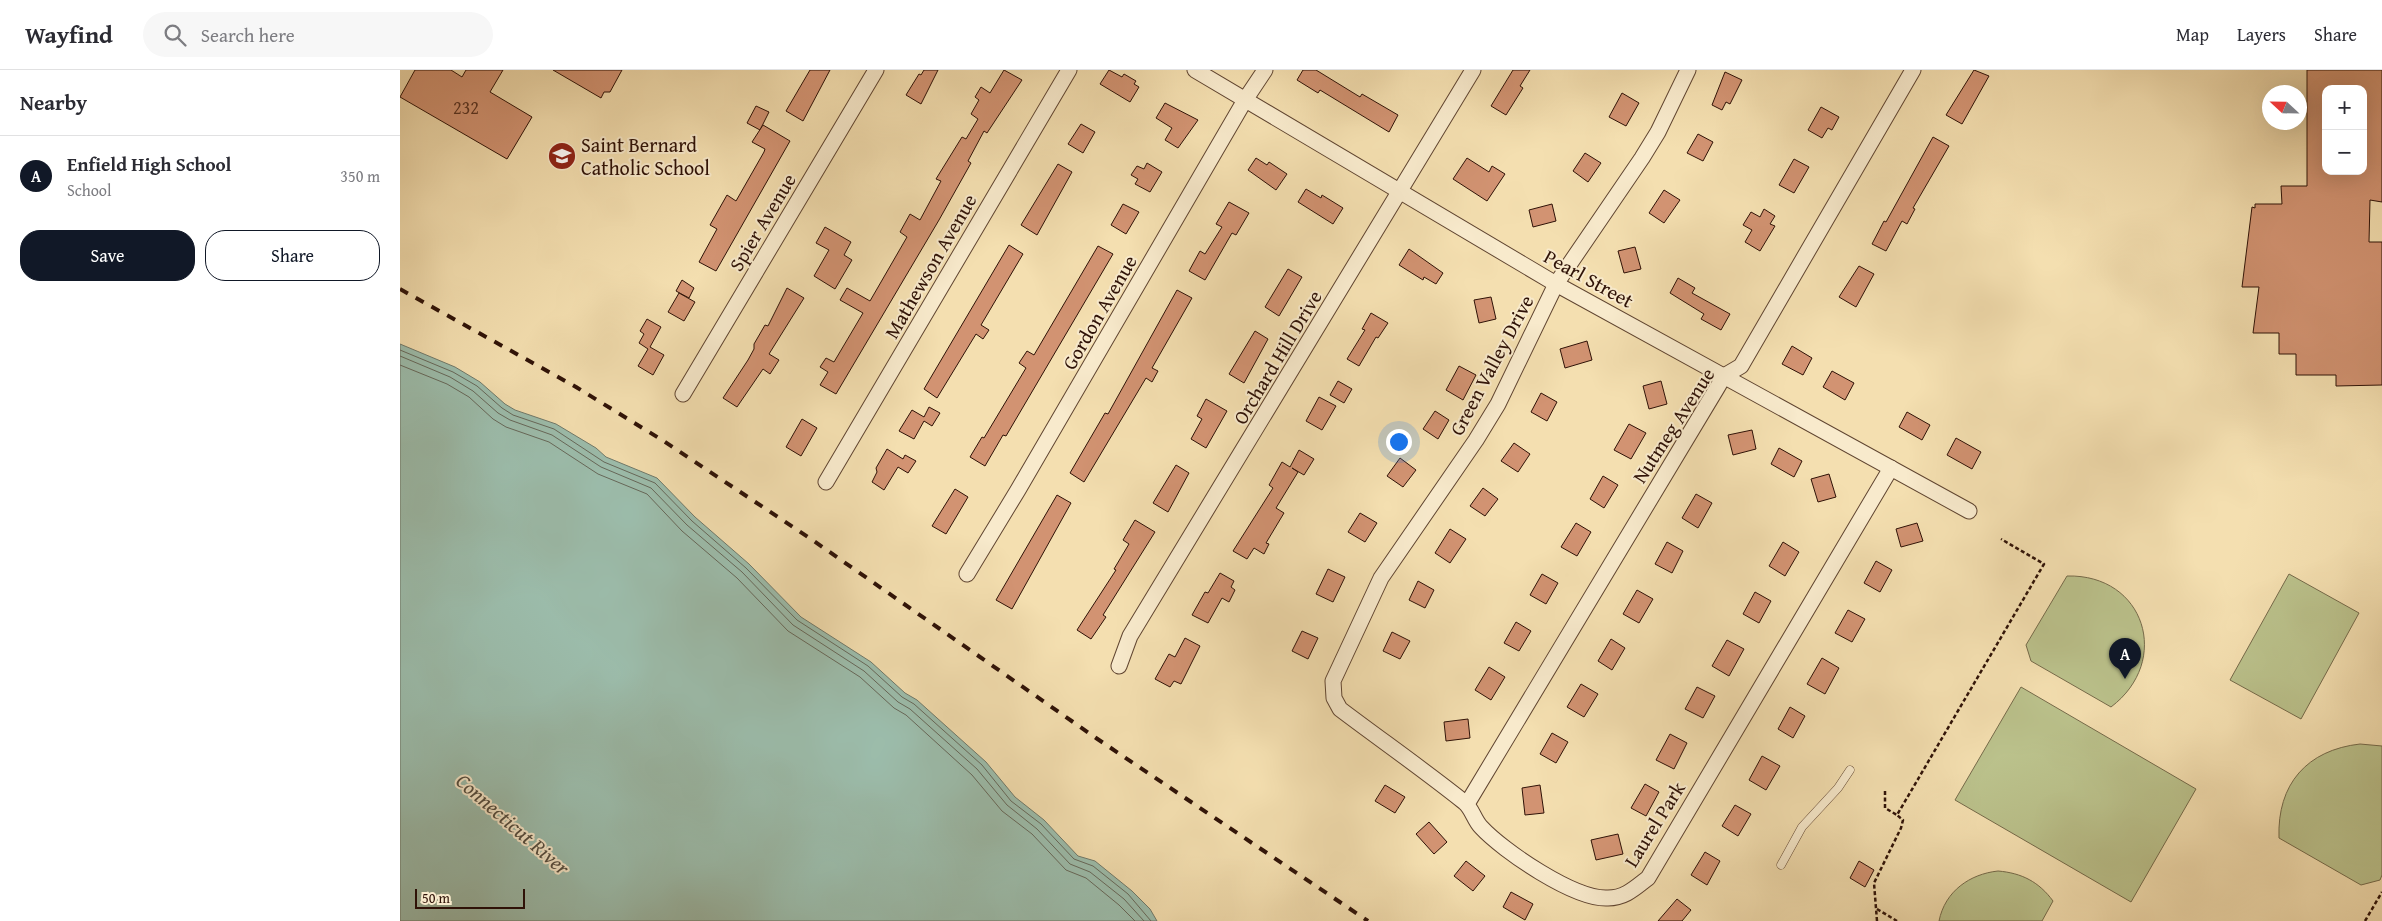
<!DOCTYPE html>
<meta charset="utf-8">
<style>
body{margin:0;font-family:"Gentium Book Plus",serif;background:#f7f7f7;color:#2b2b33}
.controls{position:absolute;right:15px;top:15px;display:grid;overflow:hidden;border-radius:10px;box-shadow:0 5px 20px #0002}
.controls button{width:45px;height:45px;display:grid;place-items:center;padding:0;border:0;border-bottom:1px solid #e1e1e2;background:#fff;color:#2b2b33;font:25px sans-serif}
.compass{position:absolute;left:1862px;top:15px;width:45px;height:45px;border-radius:50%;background:#fff;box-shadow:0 5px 20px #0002;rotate:292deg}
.scale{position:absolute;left:15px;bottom:12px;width:110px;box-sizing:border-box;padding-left:5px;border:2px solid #2f1207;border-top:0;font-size:14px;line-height:18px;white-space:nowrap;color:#2f1207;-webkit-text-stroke:4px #f8eacc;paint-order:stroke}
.you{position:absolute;left:998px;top:371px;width:18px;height:18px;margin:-12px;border:4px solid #fff;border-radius:50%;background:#1a73e8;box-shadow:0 0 0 8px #1a73e833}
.badge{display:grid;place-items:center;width:32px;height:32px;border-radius:50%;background:#111827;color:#fff;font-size:16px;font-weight:700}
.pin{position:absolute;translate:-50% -41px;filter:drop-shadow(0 1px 2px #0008)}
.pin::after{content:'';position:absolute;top:26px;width:18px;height:15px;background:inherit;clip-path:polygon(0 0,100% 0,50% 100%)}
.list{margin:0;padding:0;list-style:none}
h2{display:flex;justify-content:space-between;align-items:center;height:65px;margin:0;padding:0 20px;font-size:21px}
h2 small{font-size:16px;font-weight:400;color:#7c7c81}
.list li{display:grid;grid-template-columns:32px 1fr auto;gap:15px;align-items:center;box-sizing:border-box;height:80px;padding:0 20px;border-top:1px solid #e1e1e2}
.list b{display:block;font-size:19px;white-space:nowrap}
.list p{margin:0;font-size:16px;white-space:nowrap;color:#7c7c81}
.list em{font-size:16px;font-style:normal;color:#7c7c81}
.actions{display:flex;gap:10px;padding:15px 20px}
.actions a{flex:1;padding:11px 0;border:1px solid #111827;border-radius:20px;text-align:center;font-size:18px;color:#111827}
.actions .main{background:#111827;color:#fff}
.icon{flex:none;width:28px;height:28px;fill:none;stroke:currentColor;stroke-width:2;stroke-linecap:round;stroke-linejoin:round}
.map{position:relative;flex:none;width:1982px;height:851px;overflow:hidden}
header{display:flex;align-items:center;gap:30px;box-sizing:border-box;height:70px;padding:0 25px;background:#fff;border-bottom:1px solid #e1e1e2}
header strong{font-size:24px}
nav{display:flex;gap:28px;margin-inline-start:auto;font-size:18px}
.search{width:350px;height:45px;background:#f7f7f7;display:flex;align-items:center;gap:12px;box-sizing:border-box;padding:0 18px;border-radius:28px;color:#7c7c81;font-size:19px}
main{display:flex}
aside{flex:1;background:#fff}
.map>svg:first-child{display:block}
.green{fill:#bbc28c;stroke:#756a4a}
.water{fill:#9cbdac;stroke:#70796a}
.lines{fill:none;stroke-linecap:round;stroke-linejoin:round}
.shore{stroke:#66685a;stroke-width:1}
.building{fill:#d29372;stroke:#2f1207;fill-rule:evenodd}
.lane-casing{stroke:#604531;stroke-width:9}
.street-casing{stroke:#604531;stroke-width:17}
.path{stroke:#2f1207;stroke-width:2.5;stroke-dasharray:4 2.5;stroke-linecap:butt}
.lane{stroke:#f8eacc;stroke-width:8}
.street{stroke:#f8eacc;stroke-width:15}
.rail{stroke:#2f1207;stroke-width:4;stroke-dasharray:9 9;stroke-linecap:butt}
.labels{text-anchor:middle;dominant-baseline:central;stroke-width:4;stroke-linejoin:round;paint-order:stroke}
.number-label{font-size:18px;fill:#583222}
.poi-label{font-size:20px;fill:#2f1207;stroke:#f8eacc;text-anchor:start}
.street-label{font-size:20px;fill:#2f1207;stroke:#f8eacc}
.water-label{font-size:21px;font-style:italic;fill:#554e41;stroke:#f8eacc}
</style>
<header>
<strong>Wayfind</strong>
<div class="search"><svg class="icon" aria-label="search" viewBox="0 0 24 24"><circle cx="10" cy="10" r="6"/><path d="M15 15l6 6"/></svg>Search here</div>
<nav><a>Map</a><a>Layers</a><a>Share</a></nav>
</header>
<main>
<aside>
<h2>Nearby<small></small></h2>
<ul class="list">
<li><span class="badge">A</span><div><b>Enfield High School</b><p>School</p></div><em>350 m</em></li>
</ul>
<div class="actions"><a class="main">Save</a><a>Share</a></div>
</aside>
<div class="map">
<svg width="1982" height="851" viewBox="0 0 1982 851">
<rect width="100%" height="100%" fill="#f4dfb0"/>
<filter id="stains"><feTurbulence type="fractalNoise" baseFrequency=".004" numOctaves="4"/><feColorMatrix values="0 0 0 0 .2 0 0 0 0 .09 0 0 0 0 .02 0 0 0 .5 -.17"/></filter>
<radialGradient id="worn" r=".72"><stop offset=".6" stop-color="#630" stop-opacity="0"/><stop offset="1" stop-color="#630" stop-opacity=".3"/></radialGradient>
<g class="green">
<path d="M1889,504L1959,543L1901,649L1830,610Z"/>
<path d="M1667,506C1745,504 1772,591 1711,637L1631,591L1626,575Z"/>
<path d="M1621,617L1796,719L1731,832L1555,730Z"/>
<path d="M1960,674L1982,676V805L1980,810L1961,815L1879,768C1877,714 1907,680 1960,674Z"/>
<path d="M1598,801C1622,803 1639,812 1653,831L1642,851H1539C1545,821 1570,804 1598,801Z"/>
</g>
<path class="water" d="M0,274L55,297L80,312L105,334L115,340L156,354L196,378L206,387L257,408L295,447L349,494L401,547L471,592L505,623L517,630L586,692L615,727L644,750L678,786L695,791L732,821L750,839L757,851H0Z"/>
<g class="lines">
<g class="shore">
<path d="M0,280L53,302L77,316L102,338L113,345L154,359L204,392L255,413L292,451L346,498L397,550L468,596L502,627L514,634L582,695L611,731L641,754L674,789L693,796L728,824L751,851"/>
<path d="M0,286L50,307L73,321L98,343L110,350L152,365L201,397L251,418L287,455L342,502L393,555L464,601L498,632L510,639L577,699L607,735L637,759L670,794L690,802L724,829L744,851"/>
<path d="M0,295L47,314L69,327L93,349L106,357L149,372L198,404L247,424L282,461L337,508L388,561L460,607L494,638L506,645L572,705L602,741L632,764L666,800L686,808L719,835L735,851"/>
</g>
</g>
<g class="building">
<path d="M15,0H51L62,7L66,0H103L90,22L132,47L107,89L0,27Z"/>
<path d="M153,0H222L210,22H204L201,28Z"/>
<path d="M410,0H430L403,51L386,41Z"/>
<path d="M524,0H538L521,34L506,25L519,4L521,5Z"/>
<path d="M604,0L622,10L587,63L584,61L568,91L571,93L539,150L436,324L420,315L428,302L420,297L426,288L434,292L463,243L440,230L447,218L470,231L507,167L500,162L510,144L520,150L541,111L536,109L562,67L566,69L578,49L571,44L579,30L575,27L581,17L590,23Z"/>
<path d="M709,0L722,7L724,4L736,11L734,14L739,17L730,32L700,14Z"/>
<path d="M903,0H916L960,27L962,24L998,45L989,62L920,20L918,23L897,10Z"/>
<path d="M1113,0H1130L1120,16L1123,18L1106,45L1091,36Z"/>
<path d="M1574,0L1589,6L1562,54L1546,45Z"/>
<path d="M1907,0H1982V132L1970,130L1969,172H1982V315L1936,316V305H1896V284H1879V263H1853L1859,217H1842L1852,137L1855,138V134H1882L1881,116H1907ZM1926,19H1963V101H1926Z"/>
<path d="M1325,2L1342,10L1330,34L1326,32L1322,40L1312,35Z"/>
<path d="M1222,23L1239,33L1226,56L1209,47Z"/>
<path d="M765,33L798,50L778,78L765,70L772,58L756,48Z"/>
<path d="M356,36L369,42L360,60L347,53Z"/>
<path d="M1421,37L1439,47L1432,60L1428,58L1422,68L1408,60Z"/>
<path d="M681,54L695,62L683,83L668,74Z"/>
<path d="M363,55L390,71L316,201L299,192L317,159L310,155L327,125L336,131L364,82L365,79L352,72Z"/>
<path d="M1298,64L1313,72L1303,91L1287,83Z"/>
<path d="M1533,67L1549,76L1513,138L1515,139L1507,154L1502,151L1486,181L1472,174L1484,151L1486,152Z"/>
<path d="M1185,83L1201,93L1188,112L1173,101Z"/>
<path d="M856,88L867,95L869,92L887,104L876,120L848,100Z"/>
<path d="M1067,88L1089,102L1092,96L1105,104L1087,131L1053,109Z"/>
<path d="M1394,89L1409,97L1394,123L1379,115Z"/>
<path d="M747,93L762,102L750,122L735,114L738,109L731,105L737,96L744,99Z"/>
<path d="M658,94L672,102L637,165L621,155Z"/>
<path d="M906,119L921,128L922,125L943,138L933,154L898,132Z"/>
<path d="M1264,120L1280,130L1264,153L1249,143Z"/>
<path d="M829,132L849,143L836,165L832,163L805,210L789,201L800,181L805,184L822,157L816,154Z"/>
<path d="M723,134L739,142L726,164L711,155Z"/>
<path d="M1152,134L1156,151L1133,157L1129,140Z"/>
<path d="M1364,139L1375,146L1370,154L1375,156L1360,181L1345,172L1352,160L1343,155L1351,142L1360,147Z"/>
<path d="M425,157L451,172L444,185L452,190L435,219L414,206L429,180L416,173Z"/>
<path d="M609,175L623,184L581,255L589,260L583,269L576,264L537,328L524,319Z"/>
<path d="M698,176L713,184L606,366L603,365L585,396L570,387L582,367L584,368L626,298L619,293L627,281L634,285Z"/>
<path d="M1235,177L1241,199L1224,203L1218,181Z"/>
<path d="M1009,179L1043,203L1036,214L1024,207L1023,210L999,195Z"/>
<path d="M1459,196L1474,204L1456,237L1439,227Z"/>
<path d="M888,199L902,207L879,246L865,237Z"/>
<path d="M1278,208L1295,218L1292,223L1330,244L1321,260L1301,249L1304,244L1270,223Z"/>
<path d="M282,210L294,218L289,228L276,221Z"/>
<path d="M387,218L404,228L369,284L379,290L370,304L363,299L337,337L323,328L348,290L354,279V274L365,255L368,256Z"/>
<path d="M777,220L792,228L752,298L758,301L752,312L746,308L684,412L670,403L705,343L708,344Z"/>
<path d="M279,223L295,232L284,251L268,242Z"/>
<path d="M1091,227L1096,249L1079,253L1074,230Z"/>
<path d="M971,243L988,253L978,268L976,267L959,296L947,289L965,260L962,259Z"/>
<path d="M247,249L261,257L250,277L264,285L253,305L238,296L248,279L239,273L244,264L240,261Z"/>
<path d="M855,261L868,269L844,313L829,304Z"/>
<path d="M1187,271L1192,290L1165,298L1160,279Z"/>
<path d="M1392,276L1412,288L1403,305L1382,294Z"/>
<path d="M1059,296L1076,305L1063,330L1046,320Z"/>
<path d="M1432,301L1454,313L1445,330L1423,317Z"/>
<path d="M938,311L952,319L944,333L930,325Z"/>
<path d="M1261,311L1267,334L1249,339L1243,316Z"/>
<path d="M1141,323L1157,332L1147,351L1131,342Z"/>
<path d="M919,327L936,336L922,360L906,351Z"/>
<path d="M806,329L827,341L806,378L791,369L802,349L797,346Z"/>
<path d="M529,337L540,343L532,356L524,351L514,369L499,361L512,340L524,347Z"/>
<path d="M1035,341L1049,350L1038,369L1023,359Z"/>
<path d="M1507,342L1530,355L1522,370L1499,357Z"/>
<path d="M402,349L417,358L401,386L386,377Z"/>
<path d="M1229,354L1246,363L1231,389L1214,380Z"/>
<path d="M1352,360L1356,379L1333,385L1328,365Z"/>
<path d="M1556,368L1581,382L1572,399L1547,385Z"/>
<path d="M1114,373L1130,384L1118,402L1101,391Z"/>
<path d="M1379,378L1402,391L1394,407L1371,394Z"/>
<path d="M487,379L503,389L505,385L516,391L508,403L498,397L484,420L472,412L477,402L476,398Z"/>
<path d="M899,380L914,389L904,405L892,398L898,402L876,438L884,443L866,473L869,474L864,484L854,478L847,489L833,481L873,418L869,415L882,392L890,397Z"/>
<path d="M1000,388L1016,400L1003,417L987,406Z"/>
<path d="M776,395L789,403L768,442L753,433Z"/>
<path d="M1429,404L1436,427L1418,432L1411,409Z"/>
<path d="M1203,406L1218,415L1204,438L1190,429Z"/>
<path d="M1083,418L1098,429L1085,446L1070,436Z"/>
<path d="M555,419L568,427L546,464L532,456Z"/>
<path d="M1296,424L1312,433L1298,458L1282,448Z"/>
<path d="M657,425L671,433L612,539L596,530Z"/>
<path d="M960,443L977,453L965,472L948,462Z"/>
<path d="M735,450L755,462L703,545L706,547L691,569L677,560L716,500L714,499L729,474L723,470Z"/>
<path d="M1176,453L1191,462L1177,486L1161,477Z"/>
<path d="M1517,453L1523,471L1501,477L1496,459Z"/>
<path d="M1050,459L1066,469L1050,493L1035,483Z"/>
<path d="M1267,472L1283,481L1272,503L1255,494Z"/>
<path d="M1383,472L1399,482L1385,506L1369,496Z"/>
<path d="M1476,491L1492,500L1480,522L1464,513Z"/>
<path d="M928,499L945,507L933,532L916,524Z"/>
<path d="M820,503L834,511L831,517L835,520L829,532L822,528L808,553L792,545L805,522L808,523Z"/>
<path d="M1142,504L1158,513L1146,534L1130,525Z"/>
<path d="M1018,511L1034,520L1025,538L1009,530Z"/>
<path d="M1237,520L1253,529L1239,553L1223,544Z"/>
<path d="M1355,522L1371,531L1359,553L1343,544Z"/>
<path d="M1448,540L1465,549L1452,572L1435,563Z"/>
<path d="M1116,552L1131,561L1119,581L1104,573Z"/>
<path d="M902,561L918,568L908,589L892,581Z"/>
<path d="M992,562L1010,571L1000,589L983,581Z"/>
<path d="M785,568L800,576L781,614L774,611L770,617L755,609L769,584L775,587Z"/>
<path d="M1211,569L1225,578L1212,600L1198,591Z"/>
<path d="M1327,570L1344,579L1329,606L1312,596Z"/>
<path d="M1422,588L1439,598L1425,624L1407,614Z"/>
<path d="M1089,597L1105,607L1091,630L1075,620Z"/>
<path d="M1181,614L1198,624L1184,647L1167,637Z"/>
<path d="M1297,617L1315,626L1303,648L1285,639Z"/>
<path d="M1390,637L1405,646L1393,668L1378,659Z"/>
<path d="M1068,649L1070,668L1046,671L1044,652Z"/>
<path d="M1152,663L1168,672L1156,693L1140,684Z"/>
<path d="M1270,664L1287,673L1274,699L1256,690Z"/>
<path d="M1362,686L1380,696L1366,720L1349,710Z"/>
<path d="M1245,714L1259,722L1246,746L1231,738Z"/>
<path d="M985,715L1005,727L995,743L975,731Z"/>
<path d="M1140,715L1144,743L1125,745L1122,718Z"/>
<path d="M1335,735L1351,744L1338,766L1322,756Z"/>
<path d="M1029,752L1047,772L1034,784L1016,764Z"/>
<path d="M1218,764L1223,784L1196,790L1191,770Z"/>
<path d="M1305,782L1320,791L1307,815L1291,805Z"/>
<path d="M1066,791L1085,806L1073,821L1054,806Z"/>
<path d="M1459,791L1474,800L1465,817L1450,808Z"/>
<path d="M1111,822L1133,834L1125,850L1103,837Z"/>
<path d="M1277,829L1291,840L1282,851H1258Z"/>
</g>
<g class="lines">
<defs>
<path id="lane" d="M1381,795L1402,757L1438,718L1450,700"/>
<g id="street">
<path d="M795,0L1156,214L1569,441"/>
<path d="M1288,0L1258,62L1242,88L1156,214L1098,334L1076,370L981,508L933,611L934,628L940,639C981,670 1024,700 1064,732C1072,738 1074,750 1081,757C1103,781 1175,830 1208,828C1225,828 1235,818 1248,808L1491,398"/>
<path d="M283,324L476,0"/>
<path d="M426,412L669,0"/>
<path d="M567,504L618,420L845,30L865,0"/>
<path d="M719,596L730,566L1073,0"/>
<path d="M1067,734L1317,318L1324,306L1341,296L1513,0"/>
</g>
</defs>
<use href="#lane" class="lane-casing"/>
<use href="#street" class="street-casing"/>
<g class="path">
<path d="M1485,721V738L1497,745"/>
<path d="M1477,839L1497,851"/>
<path d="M1477,851L1474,813L1501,758L1503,750L1497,745L1644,494L1601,469"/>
<path d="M1965,851L1982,822"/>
</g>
<use href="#lane" class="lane"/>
<use href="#street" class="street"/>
<path class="rail" d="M0,219L176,317L262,370L411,469L696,668L968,851"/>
</g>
<defs>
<symbol id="school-disc" viewBox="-11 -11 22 22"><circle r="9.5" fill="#8f2418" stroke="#f8eacc"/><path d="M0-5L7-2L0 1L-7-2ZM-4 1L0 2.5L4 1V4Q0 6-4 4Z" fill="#fff"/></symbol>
</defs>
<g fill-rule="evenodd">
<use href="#school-disc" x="146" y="70" width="32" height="32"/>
</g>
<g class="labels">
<g class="number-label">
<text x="66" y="37">232</text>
</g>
<g class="poi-label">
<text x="181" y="74">Saint Bernard<tspan x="181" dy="23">Catholic School</tspan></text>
</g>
<g class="street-label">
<text transform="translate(362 152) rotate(-59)">Spier Avenue</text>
<text transform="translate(530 196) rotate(-60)">Mathewson Avenue</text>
<text transform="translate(1189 208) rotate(29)">Pearl Street</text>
<text transform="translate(699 242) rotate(-60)">Gordon Avenue</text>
<text transform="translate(877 287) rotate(-59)">Orchard Hill Drive</text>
<text transform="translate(1091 295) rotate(-62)">Green Valley Drive</text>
<text transform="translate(1273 355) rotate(-57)">Nutmeg Avenue</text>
<text transform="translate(1254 754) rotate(-58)">Laurel Park</text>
</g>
<g class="water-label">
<text transform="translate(113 754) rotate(41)">Connecticut River</text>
</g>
</g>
<rect width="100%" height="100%" filter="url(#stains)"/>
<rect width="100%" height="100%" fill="url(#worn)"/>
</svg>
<div class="controls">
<button>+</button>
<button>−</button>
</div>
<svg class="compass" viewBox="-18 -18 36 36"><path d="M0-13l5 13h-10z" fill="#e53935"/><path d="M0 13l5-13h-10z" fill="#7c7c81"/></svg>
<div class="scale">50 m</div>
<div class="you"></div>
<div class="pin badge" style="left:1725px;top:609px">A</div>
</div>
</main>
